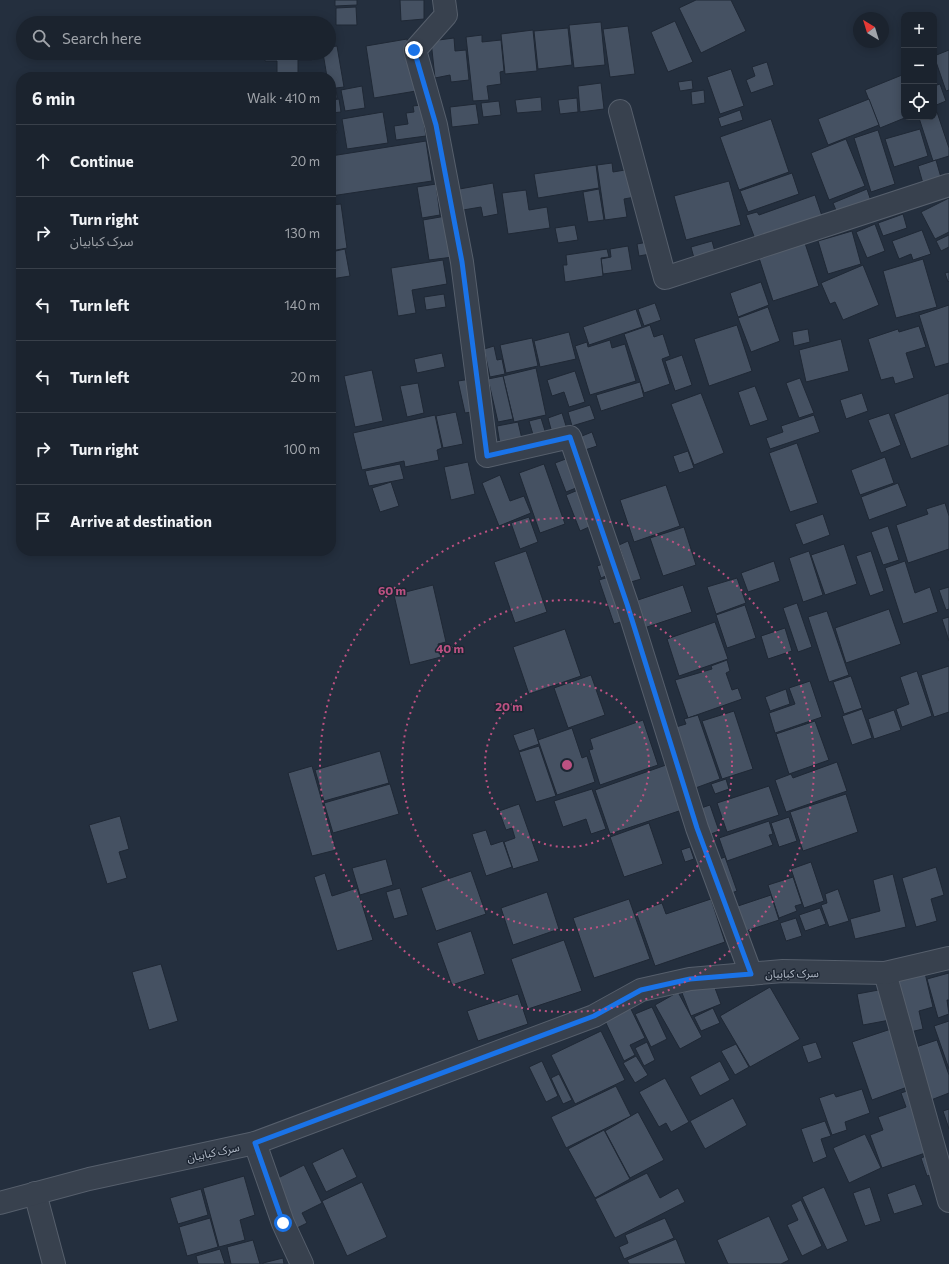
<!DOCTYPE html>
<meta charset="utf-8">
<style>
body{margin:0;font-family:Commissioner,"Noto Sans Arabic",sans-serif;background:#282f3a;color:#f1f3f6}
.controls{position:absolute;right:12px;top:12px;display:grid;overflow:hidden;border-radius:8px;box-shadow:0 2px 10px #0003}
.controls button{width:36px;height:36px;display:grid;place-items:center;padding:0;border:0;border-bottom:1px solid #39404a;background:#1b232e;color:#f1f3f6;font:20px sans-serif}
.compass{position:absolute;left:853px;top:12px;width:36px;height:36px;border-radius:50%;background:#1b232e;box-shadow:0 2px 10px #0003;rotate:322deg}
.stop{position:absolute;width:12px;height:12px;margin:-9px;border:3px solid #1a73e8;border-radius:50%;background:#fff}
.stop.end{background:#1a73e8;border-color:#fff;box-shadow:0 1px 4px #0008}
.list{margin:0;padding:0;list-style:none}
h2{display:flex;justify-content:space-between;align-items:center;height:52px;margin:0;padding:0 16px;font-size:17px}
h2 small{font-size:13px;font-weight:400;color:#a0a4aa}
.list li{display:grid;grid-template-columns:26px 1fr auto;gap:12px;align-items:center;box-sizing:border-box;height:72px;padding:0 16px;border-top:1px solid #39404a}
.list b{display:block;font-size:15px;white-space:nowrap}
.list p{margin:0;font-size:13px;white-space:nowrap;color:#a0a4aa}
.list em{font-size:13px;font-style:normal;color:#a0a4aa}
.icon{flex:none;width:22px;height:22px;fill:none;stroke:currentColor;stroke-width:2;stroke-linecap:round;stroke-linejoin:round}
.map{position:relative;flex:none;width:949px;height:1264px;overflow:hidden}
.search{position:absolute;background:#1b232e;box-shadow:0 2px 10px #0003;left:16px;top:16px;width:320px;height:44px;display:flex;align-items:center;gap:10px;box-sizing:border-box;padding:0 14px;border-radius:22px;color:#a0a4aa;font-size:15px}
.panel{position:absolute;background:#1b232e;box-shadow:0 2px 10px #0003;left:16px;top:72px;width:320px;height:484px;border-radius:16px}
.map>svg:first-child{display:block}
.building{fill:#455162;stroke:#1f2835}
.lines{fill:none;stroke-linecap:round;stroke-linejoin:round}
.minor-casing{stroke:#565f6c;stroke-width:24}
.tertiary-casing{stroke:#565f6c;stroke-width:24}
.minor{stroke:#38414e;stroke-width:22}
.tertiary{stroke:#38414e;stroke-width:22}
.route{stroke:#1a73e8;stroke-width:5}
.ring{fill:none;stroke:#bd5182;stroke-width:2;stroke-dasharray:2 4}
.labels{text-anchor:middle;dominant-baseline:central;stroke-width:3;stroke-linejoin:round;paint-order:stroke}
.street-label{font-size:11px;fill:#b4bcc9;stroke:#1d2633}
.centre{fill:#bd5182;stroke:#1d2633;stroke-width:2}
.ring-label{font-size:12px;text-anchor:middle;font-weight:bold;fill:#bd5182;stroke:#1d2633;stroke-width:3;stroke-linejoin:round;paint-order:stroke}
</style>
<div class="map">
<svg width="949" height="1264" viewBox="0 0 949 1264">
<rect width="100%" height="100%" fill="#242f3e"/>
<g class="building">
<path d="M335,0H357V5L335,6Z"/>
<path d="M400,0H424V19L401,21Z"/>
<path d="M696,0H731L746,31L701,53L679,8Z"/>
<path d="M356,7L357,25H336V8Z"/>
<path d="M675,21L693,62L668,72L651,32Z"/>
<path d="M601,22L605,65L574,68L569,25Z"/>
<path d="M628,26L635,74L610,77L603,29Z"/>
<path d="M568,28L572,65L538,69L534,31Z"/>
<path d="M533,30L537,71L505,74L501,34Z"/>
<path d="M482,35V42L501,40L504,71L500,72L501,84L487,86L489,100L473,101L466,37Z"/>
<path d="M454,38L455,51L466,50L469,80L451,82L450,75L435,78L431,41Z"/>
<path d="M407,39L416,91L374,98L366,46Z"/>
<path d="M337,46L344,87L336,88L337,98L331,99V77H327L323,53H329V47Z"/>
<path d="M949,50V90L946,91L934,56Z"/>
<path d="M265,53H312V60H298V75H277V61H265Z"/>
<path d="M767,62L774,85L751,93L746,80L755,76L752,67Z"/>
<path d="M731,69L744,106L720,114L707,77Z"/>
<path d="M902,75L904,80V117H907L880,128L865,90Z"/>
<path d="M692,80L693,89L680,91L678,82Z"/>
<path d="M601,83L604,109L580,112L578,86Z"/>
<path d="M940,84L946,101L934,106V86Z"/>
<path d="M362,86L365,108L345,111L341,90Z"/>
<path d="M704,90L705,103L692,105L691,92Z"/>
<path d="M541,97L542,111L517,113L515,100Z"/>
<path d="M577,98L578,112L560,114L558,100Z"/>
<path d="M339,99L341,112L331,113V100Z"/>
<path d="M869,99L879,125L828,145L818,119Z"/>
<path d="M499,101L501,115L483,117L481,103Z"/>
<path d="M476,104L479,124L452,127L450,107Z"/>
<path d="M421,105L426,136L396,140L394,126L408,124L406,113L414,112L413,106Z"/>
<path d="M740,110L743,120L721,127L718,118Z"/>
<path d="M383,112L388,143L347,149L342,119Z"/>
<path d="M937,112L949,148V156L933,161L919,118L934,117V113Z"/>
<path d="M334,114L337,133L331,134V115Z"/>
<path d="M771,119L789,172L739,190L720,137Z"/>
<path d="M920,129L928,156L894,167L885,139Z"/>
<path d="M878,130L895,184L871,192L854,138Z"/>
<path d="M846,139L865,186L829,200L811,153Z"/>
<path d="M426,141L432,181L331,196V156Z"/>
<path d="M936,160L942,181L924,187L918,166Z"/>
<path d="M612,163L613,172L631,169L635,197L624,199L627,217L605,220L597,165Z"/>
<path d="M596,165L599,188L538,198L534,174Z"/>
<path d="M792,173L799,194L748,212L740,191Z"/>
<path d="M729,181L741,225L686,240L674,196Z"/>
<path d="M493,183L498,214L483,217L481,207L457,211L454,190Z"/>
<path d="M436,184L440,215L422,218L417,187Z"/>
<path d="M599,189L604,220L588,222L583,192Z"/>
<path d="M867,189L873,207L840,220L833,203Z"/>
<path d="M526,190L529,210L547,207L550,228L508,234L502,193Z"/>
<path d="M815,195L822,216L755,239L746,215L757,212L759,215Z"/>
<path d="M949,198V232L935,239L921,212Z"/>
<path d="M341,204L347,248L331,251V205Z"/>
<path d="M903,214L907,228L883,236L878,223Z"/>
<path d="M446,216L453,257L429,260L423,220Z"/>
<path d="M875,224L885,251L867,258L856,232Z"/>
<path d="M575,225L578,240L558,243L555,228Z"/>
<path d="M922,230L931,254L913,260L911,254L899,259L892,241Z"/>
<path d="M852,231L861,264L828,274L818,241Z"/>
<path d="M949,235V247L941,251L936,241Z"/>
<path d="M804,240L819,286L773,301L759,258Z"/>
<path d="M712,241L715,252L694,258L691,247Z"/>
<path d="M648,242L650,254L639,256L637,244Z"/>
<path d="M628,246L632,270L603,274L601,259L611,257L610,249Z"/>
<path d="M345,249L350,276L331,279V252Z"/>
<path d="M607,249L609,257L601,258L603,276L565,282L563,265H567L566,255Z"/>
<path d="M923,259L937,307L896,318L883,271Z"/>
<path d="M443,260L447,284L412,290L416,313L398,316L391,268Z"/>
<path d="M863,265L879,305L843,320L835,302L830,304L821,283Z"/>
<path d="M949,272V281L948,282L945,273Z"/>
<path d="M761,282L769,305L738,317L730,293Z"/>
<path d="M444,294L446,307L426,310L424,297Z"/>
<path d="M655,303L661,320L644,326L638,309Z"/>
<path d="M949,305V363L935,367L919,315Z"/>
<path d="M768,307L780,341L751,352L738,318Z"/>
<path d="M636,309L642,327L589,345L583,327Z"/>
<path d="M650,325L654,337L663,334L670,356L662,359L670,384L644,393L624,334Z"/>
<path d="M737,325L752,371L709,386L694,339Z"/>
<path d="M919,326L926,347L906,353L914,378L895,384L893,377L881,380L868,339L898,329L899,332Z"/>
<path d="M808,329L810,342L794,346L792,332Z"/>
<path d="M569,332L576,359L540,367L534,341Z"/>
<path d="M532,338L538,366L506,373L500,345Z"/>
<path d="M841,339L849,371L806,382L799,350Z"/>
<path d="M610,340L612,348L625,344L636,381L590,395L575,346L587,342L588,347Z"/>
<path d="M494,346L497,360L502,359L505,374L490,377L484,349Z"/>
<path d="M442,353L445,367L417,373L414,359Z"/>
<path d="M682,355L692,385L675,391L665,361Z"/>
<path d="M536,368L546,415L514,422L503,376Z"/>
<path d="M372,370L383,421L355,427L344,376Z"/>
<path d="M575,371L585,402L569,407L564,392L552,396L547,380Z"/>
<path d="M503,376L513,419L498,422L488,379Z"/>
<path d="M800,378L814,413L799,418L786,383Z"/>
<path d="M471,379L478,411L465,413L458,381Z"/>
<path d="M640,382L644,397L601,411L596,395Z"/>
<path d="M418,383L424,413L407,417L400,386Z"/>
<path d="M755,386L768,420L750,426L738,392Z"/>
<path d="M701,393L724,453L694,465L671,404Z"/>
<path d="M862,393L868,411L846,419L840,400Z"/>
<path d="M949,393V445L911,459L894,414Z"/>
<path d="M590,405L595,419L572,426L568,412Z"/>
<path d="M456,412L463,444L443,448L436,416Z"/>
<path d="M562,413L567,429L552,433L548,418Z"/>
<path d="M889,413L901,445L881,453L868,420Z"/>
<path d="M435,415L442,448L437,450L439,460L405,467L404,461L362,470L353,433Z"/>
<path d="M814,415L820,432L770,449L766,438L783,432L781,426Z"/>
<path d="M541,418L546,434L534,438L529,421Z"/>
<path d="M518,422L522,439L500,444L497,426Z"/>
<path d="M592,432L597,446L582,451L577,438Z"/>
<path d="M797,443L818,503L790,512L769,453Z"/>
<path d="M688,451L694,468L679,473L673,456Z"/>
<path d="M571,457L581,486L566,492L555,463Z"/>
<path d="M885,457L894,483L860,495L851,470Z"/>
<path d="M468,462L475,494L451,500L444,467Z"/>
<path d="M400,464L404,479L369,486L365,471Z"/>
<path d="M544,464L565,524L540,533L519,473Z"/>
<path d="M500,475L510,501L524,496L531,513L499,526L482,483Z"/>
<path d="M391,482L399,506L380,512L372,488Z"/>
<path d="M898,483L907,506L869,520L861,497Z"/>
<path d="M666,485L680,526L634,542L620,500Z"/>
<path d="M583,488L596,524L580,531L566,495Z"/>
<path d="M945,503L949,516V549L908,563L896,525L928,514L926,509Z"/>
<path d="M823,514L830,535L803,545L795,524Z"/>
<path d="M529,517L538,542L520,549L511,523Z"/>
<path d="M888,526L899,560L883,565L871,532Z"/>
<path d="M684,527L696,565L663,576L650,538Z"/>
<path d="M628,541L641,579L631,582L619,545Z"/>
<path d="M844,544L857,584L825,595L811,555Z"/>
<path d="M526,551L547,612L515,623L494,562Z"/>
<path d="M809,551L823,595L803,602L789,558Z"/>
<path d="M871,551L884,591L870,596L856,556Z"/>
<path d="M774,561L780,581L748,592L741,573Z"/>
<path d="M905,561L915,593L930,587L938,612L903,624L885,568Z"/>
<path d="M609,562L613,573L601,578L597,566Z"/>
<path d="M612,576L627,620L614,624L599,580Z"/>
<path d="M737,578L746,603L716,614L707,587Z"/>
<path d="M433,585L446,642L438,644L441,657L410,665L394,595Z"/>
<path d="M683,585L692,612L641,629L632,602Z"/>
<path d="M949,587V609L946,610L939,590Z"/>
<path d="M797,603L812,647L798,652L783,608Z"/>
<path d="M745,605L756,638L727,648L716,615Z"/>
<path d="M889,609L901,644L846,663L835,628Z"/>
<path d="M827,611L849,675L829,682L808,617Z"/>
<path d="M949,617V641L942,619Z"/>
<path d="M715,622L728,659L679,676L667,639Z"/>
<path d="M785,628L792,651L768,659L761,636Z"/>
<path d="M565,629L581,676L529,694L513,647Z"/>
<path d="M727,660L730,671L726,673L732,690L738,688L742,699L688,718L675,680L712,669L711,666Z"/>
<path d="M949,666V712L934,717L921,675Z"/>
<path d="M917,671L932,716L902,727L896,709L909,704L900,677Z"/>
<path d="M591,675L605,715L568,728L554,688Z"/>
<path d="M851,676L862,708L844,714L833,682Z"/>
<path d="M810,681L822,717L775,733L769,713L795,704L789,688Z"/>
<path d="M786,689L790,704L770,711L765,697Z"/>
<path d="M862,709L872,738L852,745L842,716Z"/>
<path d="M894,710L901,730L874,739L868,719Z"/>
<path d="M734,711L753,769L722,779L702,721Z"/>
<path d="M698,715L720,779L690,790L669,729L686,724L684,719Z"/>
<path d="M643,720L658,765L600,785L589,750L593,749L590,739Z"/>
<path d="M815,721L829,760L789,774L776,734Z"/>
<path d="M534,728L539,744L519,751L513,735Z"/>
<path d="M572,728L582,758L587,756L595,782L557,795L538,740Z"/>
<path d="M539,746L556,796L536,802L519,752Z"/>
<path d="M380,751L389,783L324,801L315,770Z"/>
<path d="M837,762L847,791L786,812L775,780L791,774L793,778Z"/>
<path d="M666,765L682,810L610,834L595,790Z"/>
<path d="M312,766L336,850L312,856L288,773Z"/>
<path d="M726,779L729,789L715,794L711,784Z"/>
<path d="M390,784L399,814L333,833L324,803Z"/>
<path d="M769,786L779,815L727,832L717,803Z"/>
<path d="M592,789L606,829L591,834L586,819L563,827L554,801Z"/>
<path d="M846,794L858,832L803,851L790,812Z"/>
<path d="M519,804L539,861L513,869L504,842L515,838L512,828L506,830L499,811Z"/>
<path d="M710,805L719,831L703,837L695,810Z"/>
<path d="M120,816L129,849L119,852L127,878L107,884L89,825Z"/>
<path d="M789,817L797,841L779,847L771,823Z"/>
<path d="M769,821L773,834L769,835L773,845L727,861L719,838Z"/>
<path d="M649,823L663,864L624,877L610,837Z"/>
<path d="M486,830L491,845L503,841L512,867L486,876L472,834Z"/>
<path d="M690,847L694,859L685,862L681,850Z"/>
<path d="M725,857L737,891L723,896L711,862Z"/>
<path d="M386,859L393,885L360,895L352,868Z"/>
<path d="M811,862L824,901L804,908L791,869Z"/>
<path d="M936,867L944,895L931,899L937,921L916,927L902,878Z"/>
<path d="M471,871L486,914L436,931L421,888Z"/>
<path d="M325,873L332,896L357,888L373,940L337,951L314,877Z"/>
<path d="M893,874L906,927L855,939L850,919L880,911L873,880Z"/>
<path d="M793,877L802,904L795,906L797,911L779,918L768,885Z"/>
<path d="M400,888L408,915L394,919L386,892Z"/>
<path d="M838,889L849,921L829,927L821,905L827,903L825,894Z"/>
<path d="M547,892L559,929L513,945L501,908Z"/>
<path d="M771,895L779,920L737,934L729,909Z"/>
<path d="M629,899L650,959L594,978L573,918Z"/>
<path d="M711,899L725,942L655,966L636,912L662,903L666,914Z"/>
<path d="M820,908L826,924L805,931L799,915Z"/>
<path d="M796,918L802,936L786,941L780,923Z"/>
<path d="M471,931L485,974L452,985L437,943Z"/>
<path d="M564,940L582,991L528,1009L511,959Z"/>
<path d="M161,964L178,1021L149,1030L132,972Z"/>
<path d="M925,973L933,1007L919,1011L923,1029L906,1033L894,980Z"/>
<path d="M949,973V1000H947L949,1014L938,1018L927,979Z"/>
<path d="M712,980L721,1004L691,1016L682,993Z"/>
<path d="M770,987L800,1039L750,1067L720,1016Z"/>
<path d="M884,989L890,1020L863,1025L857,994Z"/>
<path d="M678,992L702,1037L680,1049L655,1005Z"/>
<path d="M518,994L528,1024L478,1041L467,1011Z"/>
<path d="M630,1007L645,1038L630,1045L635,1055L624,1061L604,1019Z"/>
<path d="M652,1007L667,1039L651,1047L635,1014Z"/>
<path d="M713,1008L720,1023L701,1031L694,1017Z"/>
<path d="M949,1021V1069L934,1026Z"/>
<path d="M891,1029L910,1086L872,1100L852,1042Z"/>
<path d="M601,1031L625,1080L575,1104L551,1055Z"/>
<path d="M937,1040L949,1075V1093L931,1100L913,1048Z"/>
<path d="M647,1042L655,1060L644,1066L635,1048Z"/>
<path d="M816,1042L822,1058L808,1063L802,1046Z"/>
<path d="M736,1044L749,1067L735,1075L721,1051Z"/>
<path d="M636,1056L648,1075L635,1083L623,1063Z"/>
<path d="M542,1061L558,1096L546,1102L529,1067Z"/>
<path d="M720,1061L730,1080L700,1096L690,1077Z"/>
<path d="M559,1074L572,1100L563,1104L551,1078Z"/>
<path d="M665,1078L689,1122L671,1132L666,1123L659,1127L639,1092Z"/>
<path d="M616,1086L631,1116L566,1148L551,1117Z"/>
<path d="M862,1089L870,1113L845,1122L847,1130L832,1135L819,1098L834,1093L836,1097Z"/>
<path d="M910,1090L931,1151L882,1168L870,1135L883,1130L878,1117L906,1107L901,1093Z"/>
<path d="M733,1098L747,1125L705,1149L690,1121Z"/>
<path d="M949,1109V1129L943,1111Z"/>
<path d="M638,1112L664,1160L630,1178L605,1131Z"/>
<path d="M825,1121L831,1136L821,1139L827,1157L813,1163L801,1129Z"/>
<path d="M604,1130L630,1179L595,1198L568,1149Z"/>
<path d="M865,1134L881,1168L849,1183L833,1148Z"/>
<path d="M343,1148L357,1177L326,1192L312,1163Z"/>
<path d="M931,1154L937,1172L927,1176L921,1158Z"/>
<path d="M304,1165L322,1203L302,1213L307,1223L293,1230L270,1182Z"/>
<path d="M647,1173L660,1198L678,1188L685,1202L615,1238L595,1199Z"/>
<path d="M244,1176L255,1215L240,1220L245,1240L219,1247L203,1188Z"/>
<path d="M362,1182L387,1237L347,1256L322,1201Z"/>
<path d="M915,1184L923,1205L894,1214L887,1194Z"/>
<path d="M824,1187L848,1241L827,1250L802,1197Z"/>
<path d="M870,1187L881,1221L865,1226L853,1193Z"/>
<path d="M201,1189L208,1215L178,1224L170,1198Z"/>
<path d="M801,1200L822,1246L802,1256L787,1225L798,1220L791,1205Z"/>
<path d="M769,1216L789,1260L781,1264H728L717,1240Z"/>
<path d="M210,1218L218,1247L187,1256L179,1227Z"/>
<path d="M665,1218L674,1238L624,1259L619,1247L628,1243L625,1235Z"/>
<path d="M676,1239L686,1264H629L627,1260Z"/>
<path d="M253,1240L260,1264H231L227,1247Z"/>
<path d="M220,1249L225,1264H198L196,1256Z"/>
<path d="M283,1258L284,1264H263V1263Z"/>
</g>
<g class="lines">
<defs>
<g id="minor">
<path d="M444,0L446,15L415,50L436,125L462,262L487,456L570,437L627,604L697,828L751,974"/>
<path d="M620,111L665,278L949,185"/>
<path d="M885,973L949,1201"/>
<path d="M255,1143L283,1223L302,1264"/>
<path d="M35,1193L54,1264"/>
</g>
<path id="tertiary" d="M0,1203L89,1179L255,1143L594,1016L641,990L690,979L783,971L885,973L949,958"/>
</defs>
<use href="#minor" class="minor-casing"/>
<use href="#tertiary" class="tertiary-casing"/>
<use href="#minor" class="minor"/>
<use href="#tertiary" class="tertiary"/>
</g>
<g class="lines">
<path class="route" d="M283,1223L255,1143L594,1016L641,990L690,979L751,974L697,828L627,604L570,437L487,456L462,262L436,125L414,50"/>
</g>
<g class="ring">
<circle cx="567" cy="765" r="82"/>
<circle cx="567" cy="765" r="165"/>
<circle cx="567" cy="765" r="247"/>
</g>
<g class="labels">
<g class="street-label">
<text transform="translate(792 973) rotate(-1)">سرک کبابیان</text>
<text transform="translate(213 1152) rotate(-12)">سرک کبابیان</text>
</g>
</g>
<circle cx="567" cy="765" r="6" class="centre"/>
<g class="ring-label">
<text x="392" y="595">60 m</text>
<text x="450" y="653">40 m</text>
<text x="509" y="711">20 m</text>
</g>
</svg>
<div class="controls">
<button>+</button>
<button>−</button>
<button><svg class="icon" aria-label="locate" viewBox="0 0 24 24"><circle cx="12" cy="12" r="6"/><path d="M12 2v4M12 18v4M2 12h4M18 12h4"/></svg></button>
</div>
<svg class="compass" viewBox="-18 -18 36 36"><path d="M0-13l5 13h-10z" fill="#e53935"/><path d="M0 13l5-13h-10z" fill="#a0a4aa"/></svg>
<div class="stop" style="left:283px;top:1223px"></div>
<div class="stop end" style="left:414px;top:50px"></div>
<div class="search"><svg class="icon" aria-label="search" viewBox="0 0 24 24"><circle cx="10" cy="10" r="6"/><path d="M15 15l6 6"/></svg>Search here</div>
<section class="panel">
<h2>6 min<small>Walk · 410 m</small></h2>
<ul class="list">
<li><svg class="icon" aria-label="ahead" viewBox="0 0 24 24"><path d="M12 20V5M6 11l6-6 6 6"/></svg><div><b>Continue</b></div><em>20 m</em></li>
<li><svg class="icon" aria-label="right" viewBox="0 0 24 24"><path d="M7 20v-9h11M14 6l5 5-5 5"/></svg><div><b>Turn right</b><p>سرک کبابیان</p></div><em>130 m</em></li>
<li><svg class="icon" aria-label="left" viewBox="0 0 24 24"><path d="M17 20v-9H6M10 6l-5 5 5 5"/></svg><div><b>Turn left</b></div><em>140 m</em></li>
<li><svg class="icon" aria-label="left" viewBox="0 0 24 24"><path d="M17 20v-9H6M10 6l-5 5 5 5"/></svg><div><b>Turn left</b></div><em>20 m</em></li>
<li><svg class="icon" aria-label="right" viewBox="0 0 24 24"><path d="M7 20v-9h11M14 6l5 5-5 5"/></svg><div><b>Turn right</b></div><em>100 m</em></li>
<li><svg class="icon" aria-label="arrive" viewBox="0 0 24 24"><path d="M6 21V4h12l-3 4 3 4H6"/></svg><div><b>Arrive at destination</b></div></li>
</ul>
</section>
</div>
